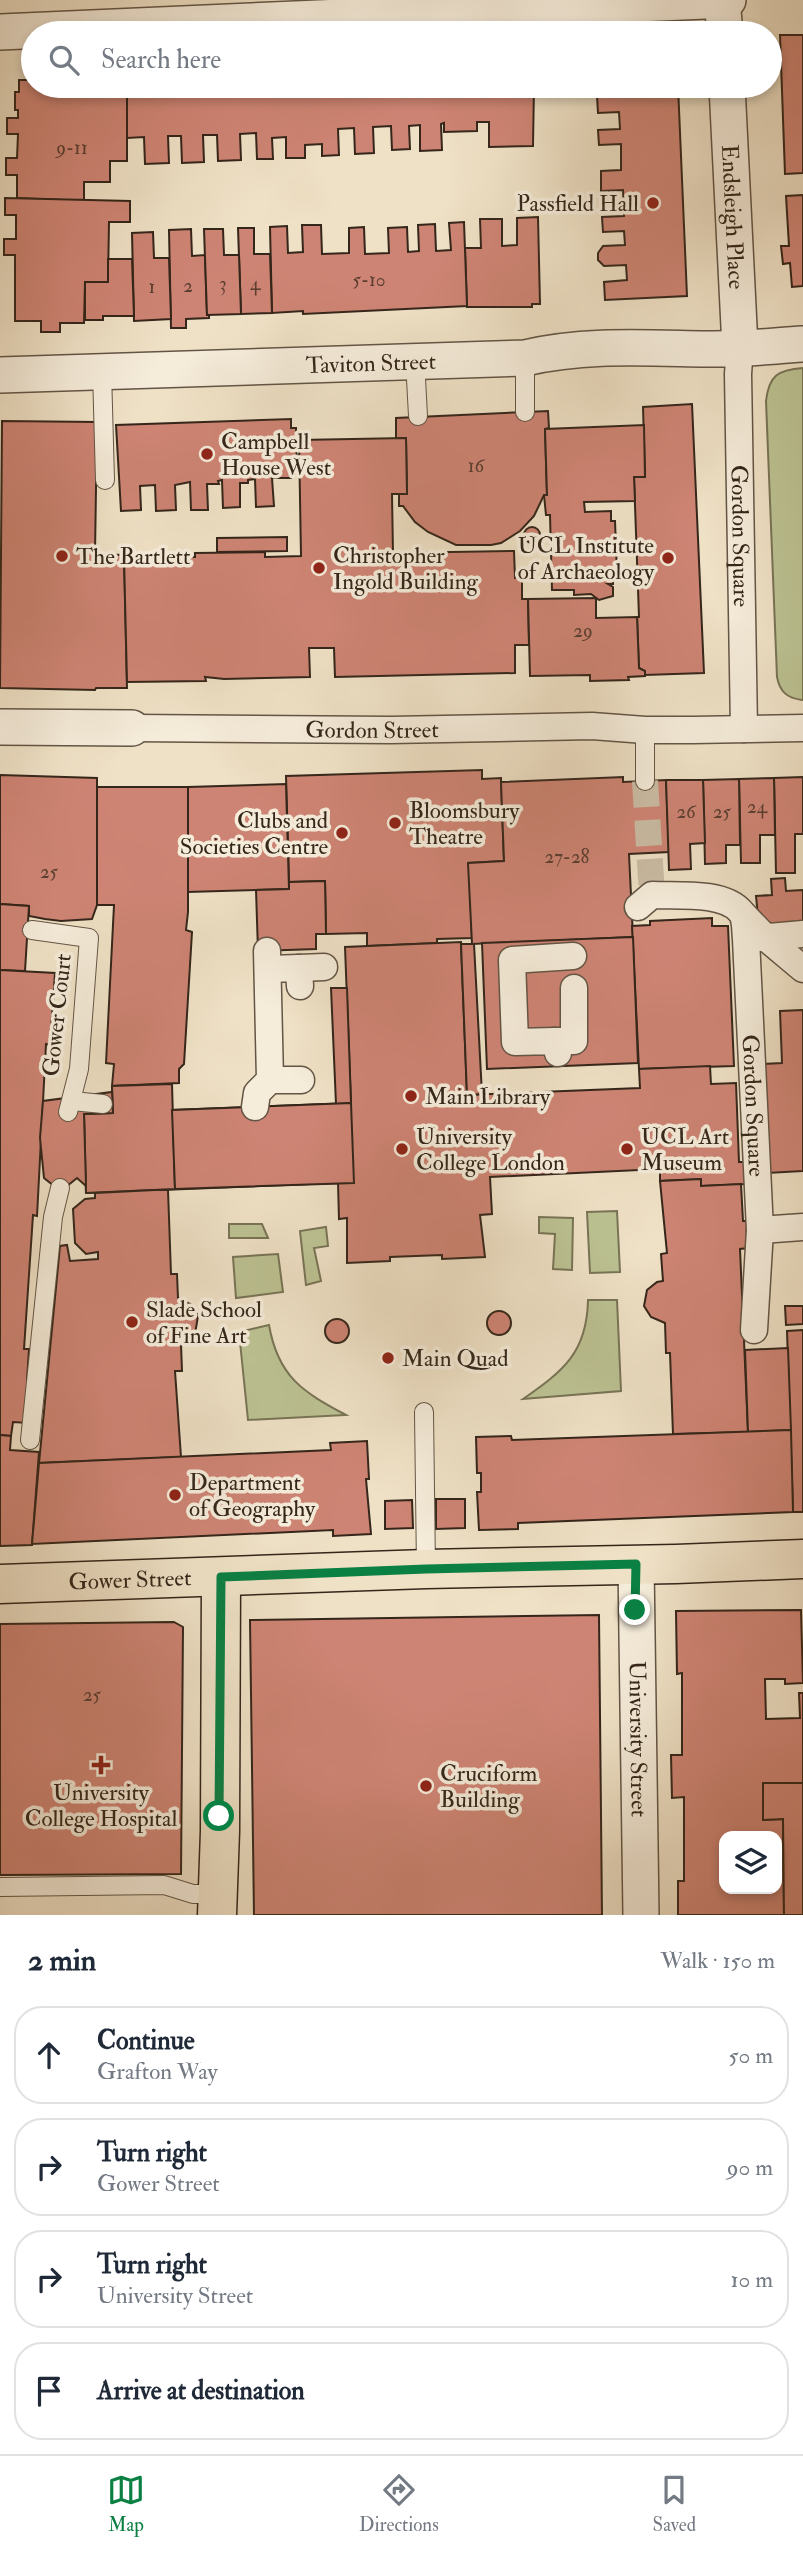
<!DOCTYPE html>
<meta charset="utf-8">
<style>
body{margin:0;font-family:"IM FELL Double Pica",serif;background:#f6f6f7;color:#1f2937}
.controls{position:absolute;right:21px;bottom:21px;display:grid;overflow:hidden;border-radius:14px;box-shadow:0 4px 10px #0003}
.controls button{width:63px;height:63px;display:grid;place-items:center;padding:0;border:0;border-bottom:2px solid #e0e1e3;background:#fff;color:#1f2937;font:35px sans-serif}
.stop{position:absolute;width:21px;height:21px;margin:-16px;border:5px solid #0b8043;border-radius:50%;background:#fff}
.stop.end{background:#0b8043;border-color:#fff;box-shadow:0 2px 7px #0008}
.list{margin:0;padding:0;list-style:none}
h2{display:flex;justify-content:space-between;align-items:center;height:91px;margin:0;padding:0 28px;font-size:30px}
h2 small{font-size:23px;font-weight:400;color:#747a83}
.list li{display:grid;grid-template-columns:46px 1fr auto;gap:21px;align-items:center;box-sizing:border-box;height:98px;margin:0 14px 14px;padding:0 14px;border:2px solid #e0e1e3;border-radius:28px}
.list b{display:block;font-size:26px;white-space:nowrap}
.list p{margin:0;font-size:23px;white-space:nowrap;color:#747a83}
.list em{font-size:23px;font-style:normal;color:#747a83}
.icon{flex:none;width:38px;height:38px;fill:none;stroke:currentColor;stroke-width:2;stroke-linecap:round;stroke-linejoin:round}
.map{position:relative;flex:none;width:803px;height:1915px;overflow:hidden}
.search{position:absolute;background:#fff;box-shadow:0 4px 10px #0003;left:21px;right:21px;top:21px;height:77px;display:flex;align-items:center;gap:18px;box-sizing:border-box;padding:0 24px;border-radius:38px;color:#747a83;font-size:26px}
.sheet{height:539px;background:#fff}
nav{display:flex;justify-content:space-around;align-items:center;box-sizing:border-box;height:98px;border-top:2px solid #e0e1e3;background:#fff;font-size:19px;color:#747a83}
nav a{display:grid;justify-items:center;gap:4px}
nav .on{color:#0b8043}
.map>svg:first-child{display:block}
.green{fill:#bcc293;stroke:#787456;stroke-width:2}
.building{fill:#ce8474;stroke:#34261a;stroke-width:2;fill-rule:evenodd}
.lines{fill:none;stroke-linecap:round;stroke-linejoin:round}
.pedestrian-tunnel{stroke:#cabca4;stroke-width:26;stroke-dasharray:26 13;stroke-linecap:butt}
.service-casing{stroke:#635545;stroke-width:20}
.pedestrian-casing{stroke:#635545;stroke-width:29}
.minor-casing{stroke:#635545;stroke-width:38}
.primary-casing{stroke:#34261a;stroke-width:41}
.service{stroke:#f5ecda;stroke-width:18}
.pedestrian{stroke:#f5ecda;stroke-width:26}
.minor{stroke:#f5ecda;stroke-width:35}
.primary{stroke:#efe1c6;stroke-width:38}
.route{stroke:#0b8043;stroke-width:9}
.poi-dot{fill:#8f2418;stroke:#f5ecda;stroke-width:2.5}
.labels{text-anchor:middle;dominant-baseline:central;stroke-width:7;stroke-linejoin:round;paint-order:stroke}
.number-label{font-size:19px;fill:#5a3e30}
.poi-label{font-size:23px;fill:#34261a;stroke:#f5ecda;text-anchor:start}
.street-label{font-size:23px;fill:#34261a;stroke:#f5ecda}
</style>
<div class="map">
<svg width="803" height="1915" viewBox="0 0 803 1915">
<rect width="100%" height="100%" fill="#efe1c6"/>
<filter id="stains"><feTurbulence type="fractalNoise" baseFrequency=".00286" numOctaves="4"/><feColorMatrix values="0 0 0 0 .2 0 0 0 0 .09 0 0 0 0 .02 0 0 0 .5 -.17"/></filter>
<radialGradient id="worn" r=".72"><stop offset=".6" stop-color="#630" stop-opacity="0"/><stop offset="1" stop-color="#630" stop-opacity=".3"/></radialGradient>
<g class="green">
<path d="M803,368V700H802C787,698 780,692 777,677L766,401C769,375 778,370 803,368Z"/>
<path d="M617,1211L620,1272L590,1273L587,1212Z"/>
<path d="M539,1217L573,1218L572,1270L553,1269L555,1234L539,1233Z"/>
<path d="M229,1224H262L268,1238H229Z"/>
<path d="M326,1227L328,1246L314,1248L321,1281L306,1285L300,1231Z"/>
<path d="M278,1254L283,1292L236,1298L233,1257Z"/>
<path d="M588,1300H617L621,1391L523,1399C563,1371 587,1353 588,1300Z"/>
<path d="M269,1325C278,1377 303,1392 346,1415L248,1420L239,1332Z"/>
</g>
<g class="building">
<path d="M780,35H803V173L785,174Z"/>
<path d="M19,80H33V86H127V161H110V182H84V201L17,198V175H6V158H17L18,134H7V118H18V110H15V92H19Z"/>
<path d="M127,86H534L533,146L489,147V122H477V131L444,132V123L441,124L442,150L420,151V125L409,126L410,149L392,150L391,126L373,127L374,153L355,154L354,128L338,129L339,155L322,156V144L305,145V158H286V137L272,138L273,159H257L256,133L240,134L241,160L218,161L217,135H203L204,162L182,163L181,136H168L169,163L145,164L144,137L127,138Z"/>
<path d="M618,86H678L687,296L605,300L604,282L627,280L626,265L604,266L598,260V253L603,246L625,245L624,231L603,232L602,217L624,216L623,190L601,191V171L621,170V144L599,145L598,130L620,129L619,112L598,113L597,96L618,95Z"/>
<path d="M803,195V286L792,287L790,263L783,264L781,246H789L786,196Z"/>
<path d="M5,198L130,201V222H109L108,282H85L84,323H60V332H41V321H15V255H4V239H16V215H5Z"/>
<path d="M538,217L540,304H532V307H467L465,248H481L480,219H502V246L517,245V218Z"/>
<path d="M464,222L467,306L303,314V311L272,313L270,227L287,226L288,253L303,252L302,225H321L322,254L349,253V228L364,227L365,254L389,253L388,228L407,227L408,252L419,251L418,225L435,224L436,251L451,250L449,223Z"/>
<path d="M238,228H254V254H270L272,313L241,314Z"/>
<path d="M191,229L192,256L205,255L207,315H209V318L186,319V328H171L169,230Z"/>
<path d="M204,229H223L224,255H239L241,314L207,315Z"/>
<path d="M153,232L154,258H169L171,319L134,321L132,233Z"/>
<path d="M108,259H132L134,316H103V320H85V282H108Z"/>
<path d="M692,404L704,673L645,675V671L639,668L637,617H639L634,477H645L643,407Z"/>
<path d="M548,411L549,428L545,429L547,495H544L534,516L520,531L501,543L491,545H456L428,532L415,522L403,506H399V494H407L406,438L396,439V418Z"/>
<path d="M291,419V428H296L297,475H291V478H272L274,506L256,507L255,479L248,480V483H240V507L223,508L222,480L218,481L219,484H207L208,510H191L190,482L175,485L176,510L156,511L155,485L140,486L141,510L121,511L116,425Z"/>
<path d="M2,421L97,422L95,554L124,555L127,688H96L95,690L0,688Z"/>
<path d="M644,425L645,477H634L635,501L584,502L585,512L611,511V521H615L617,574L613,575V584H608L613,587V596L599,600L591,594L574,595V590H552L550,515H546L544,495H547L545,429Z"/>
<path d="M406,438L407,494H392L393,553L514,551L515,578H522V599H528L529,645H515V673L335,677L334,648H309L310,677L224,679L205,677L206,681L127,682L124,558L195,557V553L265,552V557L301,556L299,440Z"/>
<circle cx="532" cy="535" r="8"/>
<path d="M287,537V551L217,552V538Z"/>
<path d="M596,598V618L637,617L639,668L645,671V676L628,677L629,680L590,681V675L530,676L528,599Z"/>
<path d="M482,770V779L501,778L504,861L469,863L472,938L437,939V943L367,946V933L326,934L325,881L289,882L286,776Z"/>
<path d="M0,775L97,778V905L92,919L61,921L45,919L29,916V906L0,904Z"/>
<path d="M623,777V782L666,780L669,852L629,854L633,937L472,944L468,863L504,861L501,782Z"/>
<path d="M803,777V834H795V873H776L774,778Z"/>
<path d="M774,778L775,835H760V863H741L739,779Z"/>
<path d="M739,779L740,845H726V863L705,864L703,780Z"/>
<path d="M666,780H703L705,843L690,844L691,869L669,870Z"/>
<path d="M286,784L289,889L188,892V787Z"/>
<path d="M97,787H188V912L186,930L192,932L184,1064L179,1069V1083L112,1086L114,1064L106,1063L114,905H97Z"/>
<path d="M785,878L786,891L803,890V925L772,924L758,916L756,896L772,895L771,879Z"/>
<path d="M325,881L326,934H316V949L258,951L256,890L289,889V882Z"/>
<path d="M0,904L29,906L25,971L0,970Z"/>
<path d="M712,918V926H728L734,1066L639,1069L632,926L650,925V921Z"/>
<path d="M633,937L638,1063L487,1069L482,943Z"/>
<path d="M461,942L467,1095L640,1088L639,1069L710,1066L711,1084L736,1083L739,1162H745L746,1184L701,1186V1179L660,1181V1169L490,1177L492,1214L480,1215L485,1257L442,1259V1255L390,1257V1261L347,1263V1218L339,1219L338,1183L86,1193L84,1114L113,1113L112,1086L172,1084V1110L351,1103L345,947Z"/>
<path d="M461,944H474L482,1094L467,1095Z"/>
<path d="M0,970L55,973L50,1045L46,1044L37,1216L33,1215L24,1349H29L27,1380H31L28,1423L13,1422L11,1436L0,1435Z"/>
<path d="M331,988H347L351,1103L336,1104Z"/>
<path d="M803,1010V1171L767,1173L763,1064L782,1063L780,1011Z"/>
<path d="M172,1084L175,1189L86,1193L84,1114L113,1113L112,1086Z"/>
<path d="M112,1092L113,1113L84,1114L86,1186L77,1178L66,1187L54,1186L44,1178L40,1138L43,1101Z"/>
<path d="M351,1103L354,1183L175,1189L172,1110Z"/>
<path d="M701,1179V1186L741,1184L743,1221H748L749,1248L740,1249L748,1432L673,1434L670,1353H666L665,1323L651,1317L644,1306L647,1290L657,1282L663,1281L661,1254L667,1253L660,1181Z"/>
<path d="M155,1190H168L171,1274H177L178,1298L192,1305L198,1316L195,1334L187,1342L181,1344L182,1371H175L181,1457L39,1463L60,1246L67,1245L70,1261L98,1259V1252L86,1254L75,1243L73,1209L85,1199L95,1198V1193Z"/>
<path d="M785,1306H803V1324L786,1325Z"/>
<circle cx="499" cy="1323" r="12"/>
<circle cx="337" cy="1331" r="12"/>
<path d="M803,1330V1512H793L787,1331Z"/>
<path d="M788,1348L791,1430L748,1432L745,1350Z"/>
<path d="M791,1430L793,1512L518,1523V1529L479,1530L477,1492H481V1473H477L476,1437L511,1436L512,1440Z"/>
<path d="M0,1435L11,1436L10,1450L39,1452L32,1545L0,1546Z"/>
<path d="M367,1441L369,1479H366L371,1534L333,1536V1530L32,1544L39,1463L331,1450L330,1443Z"/>
<path d="M436,1499H465V1528L436,1529Z"/>
<path d="M412,1500L413,1528L385,1529V1501Z"/>
<path d="M801,1610L803,1683L785,1684V1679H765L766,1719L800,1718L799,1693H803V1783H763V1820L783,1819L784,1915H678V1881H684V1797L672,1798L671,1755H682V1673L677,1674L676,1611ZM724,1836H777V1889H724Z"/>
<path d="M599,1615L602,1915H254L250,1620Z"/>
<path d="M174,1622L183,1627L181,1874L0,1875V1624Z"/>
<path d="M763,1783H803V1915H784L783,1819L763,1820Z"/>
</g>
<g class="lines">
<path class="pedestrian-tunnel" d="M645,781L652,895"/>
<defs>
<g id="service">
<path d="M525,358V412"/>
<path d="M415,360L418,416"/>
<path d="M102,371L105,480"/>
<path d="M645,781V730"/>
<path d="M32,930L89,938L79,1069L68,1112"/>
<path d="M72,1101L103,1104"/>
<path d="M424,1412L426,1569"/>
<path d="M30,1440L53,1217L60,1188"/>
<path d="M0,1887L164,1885L193,1894H217"/>
</g>
<g id="pedestrian">
<path id="s1" d="M740,347L738,374L744,729"/>
<path id="s2" d="M132,728L391,730L592,726L645,730H693L803,728"/>
<path id="s3" d="M638,907L652,895C676,896 724,891 741,912C746,919 745,930 746,939L760,1230L803,1227"/>
<path d="M740,911L766,938L803,969"/>
<path d="M758,938L803,934"/>
<path d="M299,968L324,967"/>
<path d="M269,969L299,968L300,986"/>
<path d="M555,1041H574V988"/>
<path d="M558,1053L555,1041L515,1042L512,960L573,956"/>
<path d="M270,1080H301"/>
<path d="M255,1107L257,1093L270,1080L267,951"/>
<path d="M754,1330L760,1230"/>
</g>
<g id="minor">
<path d="M722,0L725,33"/>
<path d="M0,32L728,0"/>
<path id="s4" d="M727,86L740,347"/>
<path id="s5" d="M0,375L525,358C584,344 645,348 706,349C738,350 771,346 803,344"/>
<path d="M0,727L132,728"/>
<path id="s6" d="M636,1564L641,1915"/>
</g>
<g id="primary">
<path id="s7" d="M0,1584L426,1569L676,1564L803,1559"/>
<path d="M217,1915L220,1831L221,1577"/>
</g>
</defs>
<use href="#service" class="service-casing"/>
<use href="#pedestrian" class="pedestrian-casing"/>
<use href="#minor" class="minor-casing"/>
<use href="#primary" class="primary-casing"/>
<use href="#service" class="service"/>
<use href="#pedestrian" class="pedestrian"/>
<use href="#minor" class="minor"/>
<use href="#primary" class="primary"/>
</g>
<g class="lines">
<path class="route" d="M219,1816L221,1577L426,1569L636,1564L635,1610"/>
</g>
<g class="poi-dot">
<circle cx="653" cy="203" r="7"/>
<circle cx="207" cy="454" r="7"/>
<circle cx="62" cy="556" r="7"/>
<circle cx="668" cy="558" r="7"/>
<circle cx="319" cy="568" r="7"/>
<circle cx="395" cy="823" r="7"/>
<circle cx="342" cy="833" r="7"/>
<circle cx="411" cy="1096" r="7"/>
<circle cx="402" cy="1149" r="7"/>
<circle cx="627" cy="1149" r="7"/>
<circle cx="132" cy="1322" r="7"/>
<circle cx="388" cy="1358" r="7"/>
<circle cx="175" cy="1495" r="7"/>
<path d="M97.5 1754.5h7v7h7v7h-7v7h-7v-7h-7v-7h7z"/>
<circle cx="426" cy="1786" r="7"/>
</g>
<g class="labels">
<g class="number-label">
<text x="72" y="148">9-11</text>
<text x="369" y="280">5-10</text>
<text x="223" y="284">3</text>
<text x="255" y="284">4</text>
<text x="188" y="286">2</text>
<text x="152" y="287">1</text>
<text x="476" y="466">16</text>
<text x="583" y="631">29</text>
<text x="757" y="807">24</text>
<text x="686" y="812">26</text>
<text x="722" y="812">25</text>
<text x="567" y="857">27-28</text>
<text x="49" y="872">25</text>
<text x="92" y="1695">25</text>
</g>
<g class="poi-label">
<text x="639" y="203" text-anchor="end">Passfield Hall</text>
<text x="221" y="441">Campbell<tspan x="221" dy="26">House West</tspan></text>
<text x="654" y="545" text-anchor="end">UCL Institute<tspan x="654" dy="26">of Archaeology</tspan></text>
<text x="333" y="555">Christopher<tspan x="333" dy="26">Ingold Building</tspan></text>
<text x="76" y="556">The Bartlett</text>
<text x="409" y="810">Bloomsbury<tspan x="409" dy="26">Theatre</tspan></text>
<text x="328" y="820" text-anchor="end">Clubs and<tspan x="328" dy="26">Societies Centre</tspan></text>
<text x="425" y="1096">Main Library</text>
<text x="416" y="1136">University<tspan x="416" dy="26">College London</tspan></text>
<text x="641" y="1136">UCL Art<tspan x="641" dy="26">Museum</tspan></text>
<text x="146" y="1309">Slade School<tspan x="146" dy="26">of Fine Art</tspan></text>
<text x="402" y="1358">Main Quad</text>
<text x="189" y="1482">Department<tspan x="189" dy="26">of Geography</tspan></text>
<text x="440" y="1773">Cruciform<tspan x="440" dy="26">Building</tspan></text>
<text x="101" y="1792" text-anchor="middle">University<tspan x="101" dy="26">College Hospital</tspan></text>
</g>
<g class="street-label">
<text stroke="none"><textPath href="#s4" startOffset="131">Endsleigh Place</textPath></text>
<text stroke="none"><textPath href="#s5" startOffset="371">Taviton Street</textPath></text>
<text stroke="none"><textPath href="#s1" startOffset="189">Gordon Square</textPath></text>
<text stroke="none"><textPath href="#s2" startOffset="240">Gordon Street</textPath></text>
<text transform="translate(57 1015) rotate(-84)">Gower Court</text>
<text stroke="none"><textPath href="#s3" startOffset="306">Gordon Square</textPath></text>
<text stroke="none"><textPath href="#s7" startOffset="130">Gower Street</textPath></text>
<text stroke="none"><textPath href="#s6" startOffset="175">University Street</textPath></text>
</g>
</g>
<rect width="100%" height="100%" filter="url(#stains)"/>
<rect width="100%" height="100%" fill="url(#worn)"/>
</svg>
<div class="controls">
<button><svg class="icon" aria-label="layers" viewBox="0 0 24 24"><path d="M12 4l9 5-9 5-9-5zM3 14l9 5 9-5"/></svg></button>
</div>
<div class="stop" style="left:219px;top:1816px"></div>
<div class="stop end" style="left:635px;top:1610px"></div>
<div class="search"><svg class="icon" aria-label="search" viewBox="0 0 24 24"><circle cx="10" cy="10" r="6"/><path d="M15 15l6 6"/></svg>Search here</div>
</div>
<section class="sheet">
<h2>2 min<small>Walk · 150 m</small></h2>
<ul class="list">
<li><svg class="icon" aria-label="ahead" viewBox="0 0 24 24"><path d="M12 20V5M6 11l6-6 6 6"/></svg><div><b>Continue</b><p>Grafton Way</p></div><em>50 m</em></li>
<li><svg class="icon" aria-label="right" viewBox="0 0 24 24"><path d="M7 20v-9h11M14 6l5 5-5 5"/></svg><div><b>Turn right</b><p>Gower Street</p></div><em>90 m</em></li>
<li><svg class="icon" aria-label="right" viewBox="0 0 24 24"><path d="M7 20v-9h11M14 6l5 5-5 5"/></svg><div><b>Turn right</b><p>University Street</p></div><em>10 m</em></li>
<li><svg class="icon" aria-label="arrive" viewBox="0 0 24 24"><path d="M6 21V4h12l-3 4 3 4H6"/></svg><div><b>Arrive at destination</b></div></li>
</ul>
</section>
<nav>
<a class="on"><svg class="icon" aria-label="map" viewBox="0 0 24 24"><path d="M3 6l6-2 6 2 6-2v14l-6 2-6-2-6 2zM9 4v14M15 6v14"/></svg>Map</a>
<a><svg class="icon" aria-label="directions" viewBox="0 0 24 24"><path d="M12 3l9 9-9 9-9-9zM9 14v-3h6M13 9l2 2-2 2"/></svg>Directions</a>
<a><svg class="icon" aria-label="saved" viewBox="0 0 24 24"><path d="M7 4h10v16l-5-4-5 4z"/></svg>Saved</a>
</nav>
